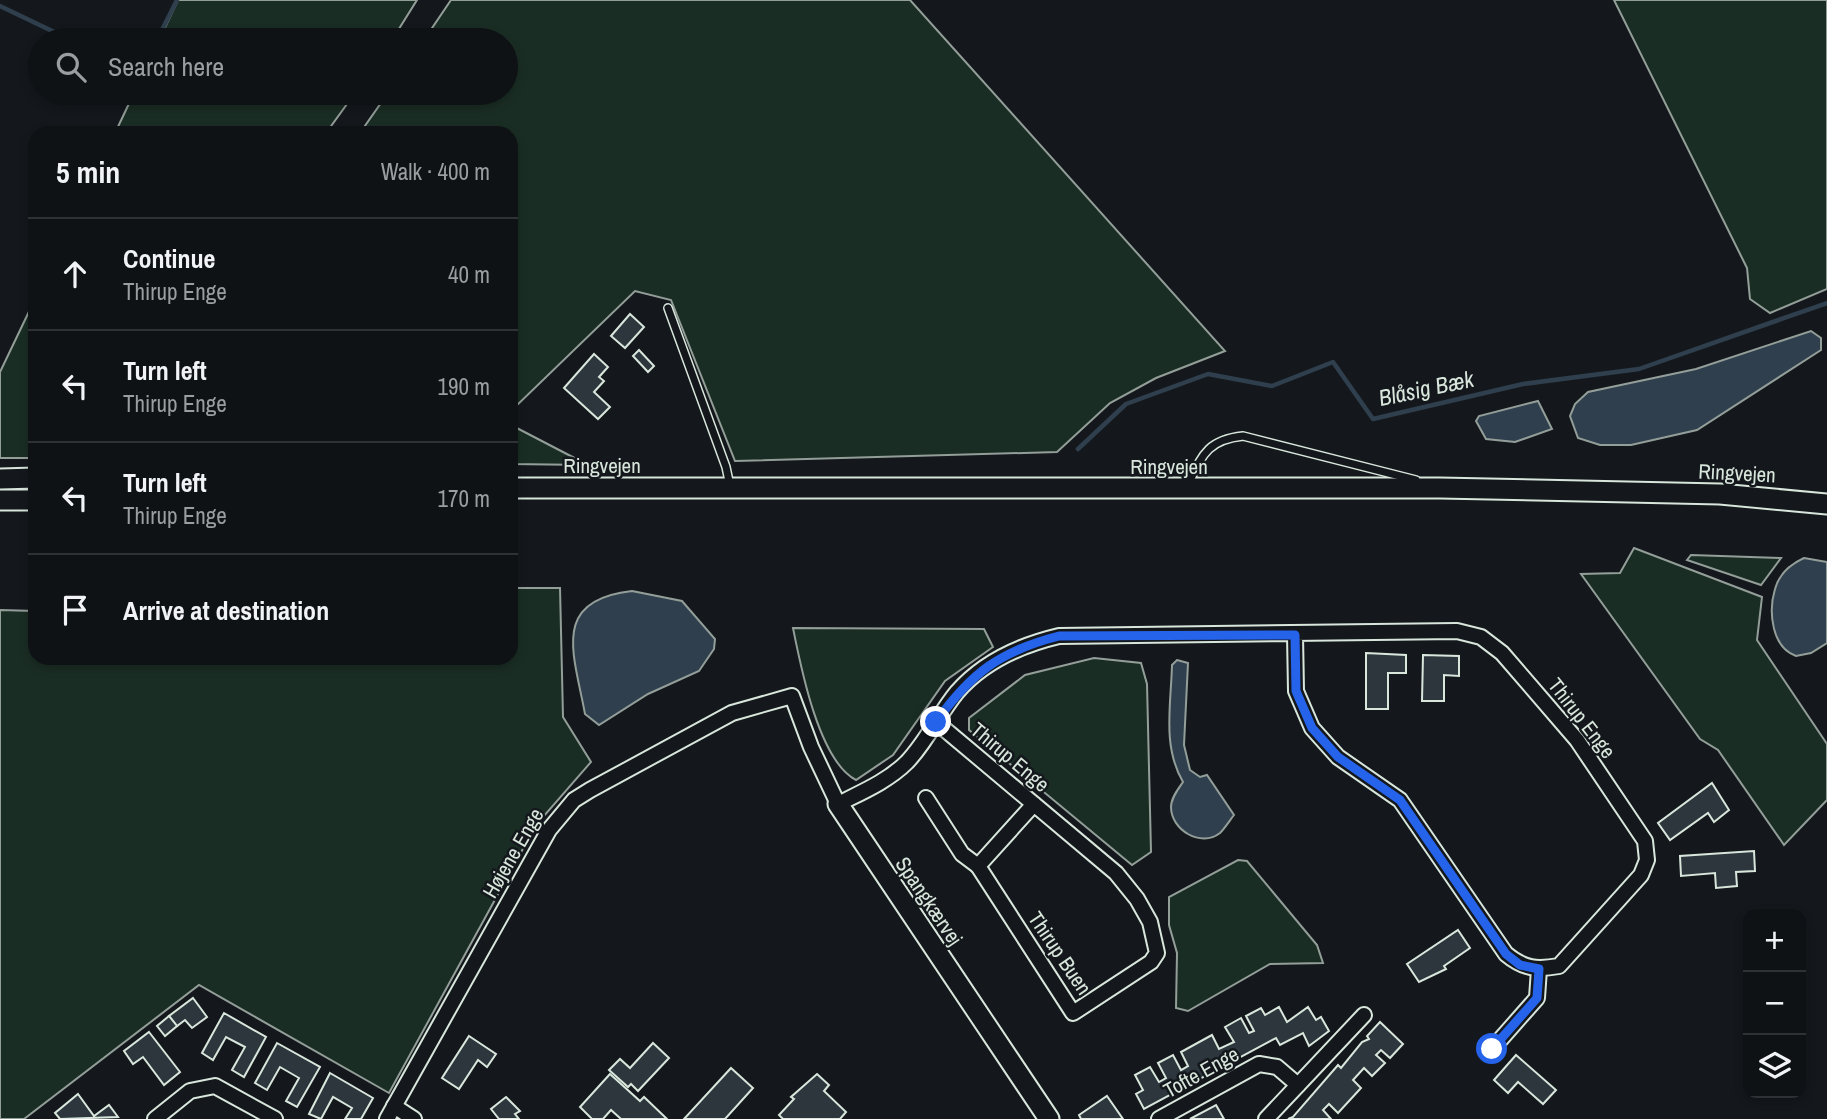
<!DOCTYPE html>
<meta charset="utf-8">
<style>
body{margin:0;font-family:"Archivo Narrow",sans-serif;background:#1d2022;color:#f1f3f6}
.controls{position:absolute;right:21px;bottom:21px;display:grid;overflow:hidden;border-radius:14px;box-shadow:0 4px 10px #0003}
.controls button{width:63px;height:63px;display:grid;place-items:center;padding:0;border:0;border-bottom:2px solid #2f3234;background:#0f1215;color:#f1f3f6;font:35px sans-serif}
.stop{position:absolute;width:21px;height:21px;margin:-16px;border:5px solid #2563eb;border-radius:50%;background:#fff}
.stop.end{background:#2563eb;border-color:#fff;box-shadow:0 2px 7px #0008}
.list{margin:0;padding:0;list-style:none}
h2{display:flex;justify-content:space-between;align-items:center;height:91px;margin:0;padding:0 28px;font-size:30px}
h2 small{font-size:23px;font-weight:400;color:#9b9ea0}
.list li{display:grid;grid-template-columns:46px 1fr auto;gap:21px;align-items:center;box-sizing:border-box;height:112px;padding:0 28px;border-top:2px solid #2f3234}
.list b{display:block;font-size:26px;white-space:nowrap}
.list p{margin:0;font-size:23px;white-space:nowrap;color:#9b9ea0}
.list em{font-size:23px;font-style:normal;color:#9b9ea0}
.icon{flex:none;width:38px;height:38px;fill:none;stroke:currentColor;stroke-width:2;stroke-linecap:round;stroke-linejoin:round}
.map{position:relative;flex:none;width:1827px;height:1119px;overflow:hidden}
.search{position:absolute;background:#0f1215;box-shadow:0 4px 10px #0003;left:28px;top:28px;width:490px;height:77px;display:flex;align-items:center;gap:18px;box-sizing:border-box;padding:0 24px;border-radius:38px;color:#9b9ea0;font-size:26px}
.panel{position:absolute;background:#0f1215;box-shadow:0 4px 10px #0003;left:28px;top:126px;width:490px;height:539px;border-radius:21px}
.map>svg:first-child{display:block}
.green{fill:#1a2d24;stroke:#939e99;stroke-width:2}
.water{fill:#2f3f4d;stroke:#939e99;stroke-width:2}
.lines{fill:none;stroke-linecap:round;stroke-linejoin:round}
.stream{stroke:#2f3f4d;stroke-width:4.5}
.building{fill:#2c363c;stroke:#d8e6dc;stroke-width:2}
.lane-casing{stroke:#d8e6dc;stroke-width:10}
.street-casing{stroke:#d8e6dc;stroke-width:18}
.secondary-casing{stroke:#d8e6dc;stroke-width:23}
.lane{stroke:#14181c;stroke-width:7}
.street{stroke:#14181c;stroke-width:14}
.secondary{stroke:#14181c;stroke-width:19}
.route{stroke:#2563eb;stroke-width:9}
.labels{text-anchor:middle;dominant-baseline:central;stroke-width:5;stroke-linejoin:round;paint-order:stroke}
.street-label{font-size:21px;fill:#d8e6dc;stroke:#14181c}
.water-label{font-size:23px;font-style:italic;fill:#d8e6dc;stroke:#14181c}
</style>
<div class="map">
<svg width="1827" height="1119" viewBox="0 0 1827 1119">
<rect width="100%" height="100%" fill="#14181c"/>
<g class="green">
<path d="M178,0H417L392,40H159Z"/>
<path d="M451,0H910L1225,351L1156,378L1110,403L1057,452L735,461L671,300L635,291L511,411V133H360L388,93H506V40H424Z"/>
<path d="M1614,0H1827V289L1770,313L1750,299L1747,268Z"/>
<path d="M134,93H355L326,133H115Z"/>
<path d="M35,299V458H0V372Z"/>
<path d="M511,425L588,465L511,464Z"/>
<path d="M1634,548L1762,597L1757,640L1827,744V800L1784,845L1718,750L1700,739L1581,574L1620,573Z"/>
<path d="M1691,555L1781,558L1761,585L1687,560Z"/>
<path d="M511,588H560L563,717L591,762L536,825L389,1093L199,985L24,1119H0V610L35,611V658H511Z"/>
<path d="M793,628L984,629L993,647L945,681L893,755L856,780C819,761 801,668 793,628Z"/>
<path d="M1094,658L1141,663L1147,684L1151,852L1132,865L969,730V718L1025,675Z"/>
<path d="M1238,860L1247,861L1317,945L1323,963L1270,964L1188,1011L1176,1008L1177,953L1169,925V897Z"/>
</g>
<g class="water">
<path d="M1811,331L1821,338V350L1697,430L1631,445H1600L1578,438L1570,416L1575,404L1588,392L1696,369Z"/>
<path d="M1538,401L1552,429L1515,442L1486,439L1476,421L1479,416Z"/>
<path d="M1804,558L1827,562V643L1811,653L1796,656C1772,648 1768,612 1775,589C1779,574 1791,564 1804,558Z"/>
<path d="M632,591L682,601L715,639L714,649L699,671L648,694L599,725L585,714C574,654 550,600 632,591Z"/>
<path d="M1177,660L1188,663L1184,745L1190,770L1200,777L1207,775L1234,815C1230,820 1225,828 1220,833C1201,848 1171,830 1171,807C1171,798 1178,789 1183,782C1162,746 1171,705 1172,665Z"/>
</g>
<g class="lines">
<g class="stream">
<path d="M0,6L71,40"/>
<path d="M157,40L177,0"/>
<path d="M1078,449L1126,404L1208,374L1272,386L1333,362L1373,419L1523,384L1639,369L1827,303"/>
</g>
</g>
<g class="building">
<path d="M630,314L644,327L625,348L611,336Z"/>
<path d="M639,350L654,366L648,372L633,356Z"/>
<path d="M594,354L608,367L599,377L604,381L594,392L610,407L598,419L564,388Z"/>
<path d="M1366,653L1406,655V673H1388V709H1366Z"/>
<path d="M1423,655L1459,656V676L1444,675V701H1422Z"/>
<path d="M1712,783L1729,810L1714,822L1708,813L1670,840L1658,823Z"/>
<path d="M1754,851L1755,871L1736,872L1737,886L1716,888L1715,873L1681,876L1680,856Z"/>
<path d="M1458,930L1470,948L1444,966L1446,969L1419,982L1407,964Z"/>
<path d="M193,998L207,1017L192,1028L185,1020L177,1026L169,1016Z"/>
<path d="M1279,1007L1287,1022L1308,1007L1316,1020L1321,1017L1329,1031L1309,1046L1303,1033L1280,1045L1276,1038L1144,1109L1136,1094L1143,1090L1135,1075L1150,1067L1159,1082L1166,1078L1158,1063L1173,1055L1181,1070L1188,1066L1181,1052L1212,1035L1219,1049L1234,1042L1225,1027L1241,1018L1249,1033L1254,1031L1246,1016L1261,1008L1265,1015Z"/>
<path d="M224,1013L266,1037L244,1077L232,1070L245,1047L226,1037L213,1060L202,1053Z"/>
<path d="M169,1016L177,1026L165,1036L157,1026Z"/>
<path d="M1380,1022L1403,1044L1390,1058L1381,1050L1376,1055L1385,1063L1372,1076L1364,1068L1353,1080L1361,1088L1338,1113L1329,1104L1323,1110L1331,1119H1288L1293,1117L1338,1065L1341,1068L1362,1042L1369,1039L1367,1036Z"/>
<path d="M149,1032L180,1072L164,1085L143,1057L133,1064L124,1051Z"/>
<path d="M469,1036L496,1054L487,1067L478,1060L459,1089L442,1078Z"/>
<path d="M277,1043L320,1067L297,1107L286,1101L299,1078L280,1067L267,1090L255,1083Z"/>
<path d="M653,1043L669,1058L638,1091L631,1084L628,1087L609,1070L620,1059L630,1068Z"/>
<path d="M1516,1055L1556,1090L1543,1104L1518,1082L1508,1093L1494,1080Z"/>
<path d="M731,1068L753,1088L725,1119H684Z"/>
<path d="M330,1073L373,1098L361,1119H345L352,1108L333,1097L321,1119L309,1114Z"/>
<path d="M610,1074L640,1101L644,1097L667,1119H621L611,1110L603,1119H592L580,1107Z"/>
<path d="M817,1074L829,1085L824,1091L846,1112L840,1119H783L779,1115L794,1099L791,1097Z"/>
<path d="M78,1094L94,1116L109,1105L118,1117L60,1119L55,1113Z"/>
<path d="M1107,1096L1123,1119H1081L1079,1115Z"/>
<path d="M506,1097L520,1111L515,1114L519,1119H499L491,1109Z"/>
<path d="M1216,1105L1224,1119H1190Z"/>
</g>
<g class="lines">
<defs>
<g id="lane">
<path d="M668,308L726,467L730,486"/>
<path d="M1187,487C1202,456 1206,440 1243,436L1416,480"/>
</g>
<g id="street">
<path d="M936,722L1116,873L1137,899L1150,922L1157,953L1151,962L1073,1013L978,866L1034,804"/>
<path d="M926,798L962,854L978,866"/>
<path d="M1492,1049L1537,998L1539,969"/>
<path d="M394,1106L414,1119"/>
<path d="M155,1119L190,1091L215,1086L275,1119"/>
<path d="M387,1119L549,830L574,800L590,790L732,713L792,696L811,747L838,804C862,792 888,781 907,762C927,741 939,714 957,692C984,661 1021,645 1059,636L1457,631L1481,637L1502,653L1577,740L1645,841L1647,860L1641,875L1559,966C1537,970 1524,969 1506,954L1400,800L1338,757L1312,728L1296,691L1295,635"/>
<path d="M1159,1119L1259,1064L1277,1067L1298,1085"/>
<path d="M1266,1119L1364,1015"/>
</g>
<g id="secondary">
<path d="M0,479L35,478"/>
<path d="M511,488H1440L1720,494L1827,504"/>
<path d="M0,500H35"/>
<path d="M838,804L1049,1119"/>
</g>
</defs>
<use href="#lane" class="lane-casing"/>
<use href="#street" class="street-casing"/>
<use href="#secondary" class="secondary-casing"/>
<use href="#lane" class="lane"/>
<use href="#street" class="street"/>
<use href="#secondary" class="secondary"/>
</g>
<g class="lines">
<path class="route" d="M936,722C971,673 1000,651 1059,636L1295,635L1296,691L1312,728L1338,757L1400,800L1506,954L1520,965L1539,969L1537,998L1492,1049"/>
</g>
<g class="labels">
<g class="street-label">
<text x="602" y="465">Ringvejen</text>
<text x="1169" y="466">Ringvejen</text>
<text transform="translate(1737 473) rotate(3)">Ringvejen</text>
<text transform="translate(1582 718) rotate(52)">Thirup Enge</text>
<text transform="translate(1010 757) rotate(40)">Thirup Enge</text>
<text transform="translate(513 853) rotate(-60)">Højene Enge</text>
<text transform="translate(929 901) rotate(56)">Spangkærvej</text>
<text transform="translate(1060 953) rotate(56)">Thirup Buen</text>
<text transform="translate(1201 1072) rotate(-29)">Tofte Enge</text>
</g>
<g class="water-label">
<text transform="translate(1426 388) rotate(-12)">Blåsig Bæk</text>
</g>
</g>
</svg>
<div class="controls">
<button>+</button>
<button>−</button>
<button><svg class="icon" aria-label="layers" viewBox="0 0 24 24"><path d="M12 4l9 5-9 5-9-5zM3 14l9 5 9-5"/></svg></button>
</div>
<div class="stop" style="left:1492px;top:1049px"></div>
<div class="stop end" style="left:936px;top:722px"></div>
<div class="search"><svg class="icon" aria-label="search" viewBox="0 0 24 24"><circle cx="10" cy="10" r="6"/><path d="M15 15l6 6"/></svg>Search here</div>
<section class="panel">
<h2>5 min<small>Walk · 400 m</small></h2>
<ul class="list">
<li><svg class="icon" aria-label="ahead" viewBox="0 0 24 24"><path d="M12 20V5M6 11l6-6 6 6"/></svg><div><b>Continue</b><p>Thirup Enge</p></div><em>40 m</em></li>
<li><svg class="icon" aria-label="left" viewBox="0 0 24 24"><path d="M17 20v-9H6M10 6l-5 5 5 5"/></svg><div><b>Turn left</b><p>Thirup Enge</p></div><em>190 m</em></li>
<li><svg class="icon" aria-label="left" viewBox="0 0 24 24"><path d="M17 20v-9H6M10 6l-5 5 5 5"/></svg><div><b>Turn left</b><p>Thirup Enge</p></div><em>170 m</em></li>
<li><svg class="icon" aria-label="arrive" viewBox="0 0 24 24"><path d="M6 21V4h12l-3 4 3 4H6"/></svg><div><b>Arrive at destination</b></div></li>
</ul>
</section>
</div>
